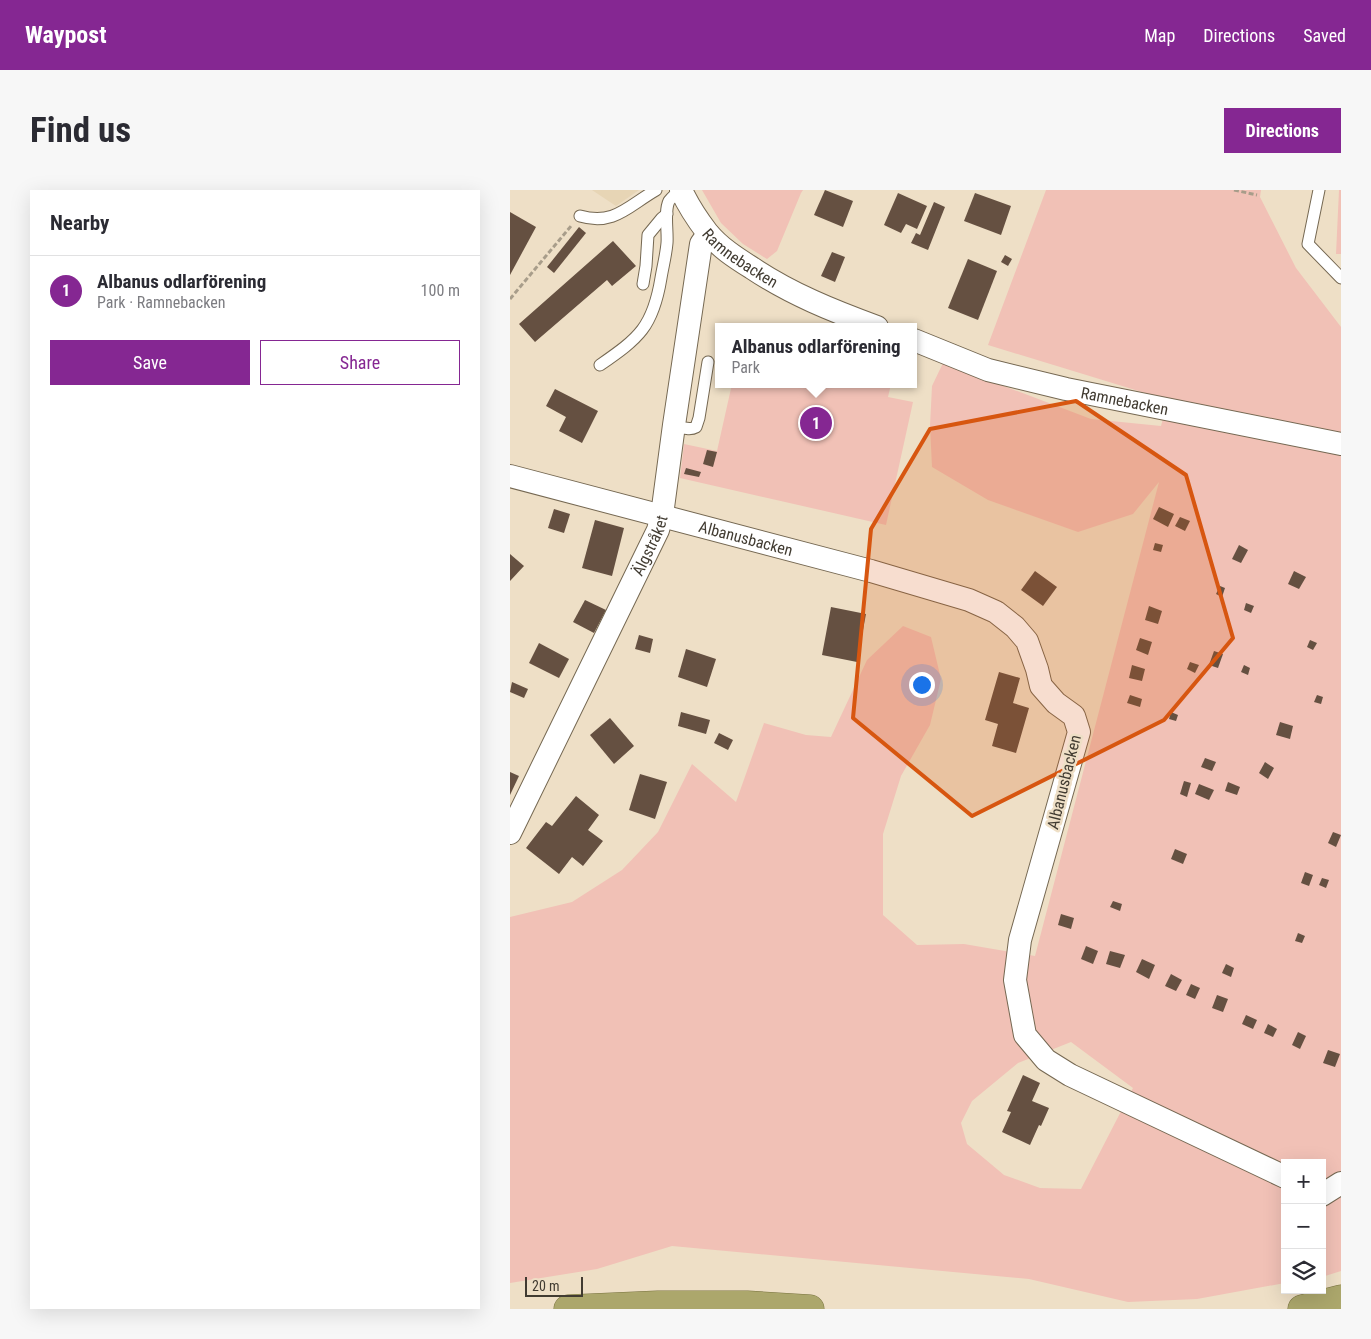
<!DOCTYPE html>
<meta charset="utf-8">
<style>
body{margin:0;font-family:"Roboto Condensed",sans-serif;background:#f7f7f7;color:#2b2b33}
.controls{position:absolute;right:15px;bottom:15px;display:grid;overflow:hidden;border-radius:0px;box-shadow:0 5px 20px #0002}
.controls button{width:45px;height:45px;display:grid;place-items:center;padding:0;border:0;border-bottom:1px solid #e1e1e2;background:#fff;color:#2b2b33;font:25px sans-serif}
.scale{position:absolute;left:15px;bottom:12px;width:58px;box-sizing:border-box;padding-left:5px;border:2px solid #413b31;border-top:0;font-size:14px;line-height:18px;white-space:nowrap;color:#413b31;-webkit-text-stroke:4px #eedfc6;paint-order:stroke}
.you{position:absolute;left:411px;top:494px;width:18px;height:18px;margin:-12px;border:4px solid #fff;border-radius:50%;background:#1a73e8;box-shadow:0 0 0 8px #1a73e833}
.badge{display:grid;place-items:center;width:32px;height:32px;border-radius:50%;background:#852792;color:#fff;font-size:16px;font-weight:700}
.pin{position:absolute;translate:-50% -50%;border:2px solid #fff;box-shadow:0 1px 5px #0006}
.popup{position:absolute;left:205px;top:133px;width:202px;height:65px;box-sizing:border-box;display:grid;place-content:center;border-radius:0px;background:#fff;filter:drop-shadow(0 1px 4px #0005);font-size:16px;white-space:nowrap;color:#7c7c81}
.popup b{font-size:19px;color:#2b2b33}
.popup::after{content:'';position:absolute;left:50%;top:100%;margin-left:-10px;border:10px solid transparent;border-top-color:#fff}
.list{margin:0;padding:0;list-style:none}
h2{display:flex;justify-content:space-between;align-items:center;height:65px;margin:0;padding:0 20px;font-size:21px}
h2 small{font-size:16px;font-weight:400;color:#7c7c81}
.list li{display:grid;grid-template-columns:32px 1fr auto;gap:15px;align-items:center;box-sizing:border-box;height:70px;padding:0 20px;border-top:1px solid #e1e1e2}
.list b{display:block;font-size:19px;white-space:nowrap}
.list p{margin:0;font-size:16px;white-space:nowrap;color:#7c7c81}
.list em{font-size:16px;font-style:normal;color:#7c7c81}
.actions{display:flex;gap:10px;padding:15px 20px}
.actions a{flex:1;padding:11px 0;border:1px solid #852792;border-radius:0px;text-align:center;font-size:18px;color:#852792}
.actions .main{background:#852792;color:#fff}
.icon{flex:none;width:28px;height:28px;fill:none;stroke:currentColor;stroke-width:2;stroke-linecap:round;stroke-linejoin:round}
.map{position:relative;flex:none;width:831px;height:1119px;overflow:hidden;border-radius:0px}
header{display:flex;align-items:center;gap:30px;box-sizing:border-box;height:70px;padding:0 25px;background:#852792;color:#fff}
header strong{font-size:24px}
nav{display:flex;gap:28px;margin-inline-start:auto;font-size:18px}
.intro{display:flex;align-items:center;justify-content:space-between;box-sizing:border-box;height:120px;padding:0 30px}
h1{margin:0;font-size:35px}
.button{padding:12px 22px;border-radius:0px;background:#852792;color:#fff;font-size:18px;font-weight:700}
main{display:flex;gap:30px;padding:0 30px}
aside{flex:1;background:#fff;border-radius:0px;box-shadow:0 5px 20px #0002}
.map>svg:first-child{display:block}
.built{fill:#e7d5b5}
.green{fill:#f1c1b6;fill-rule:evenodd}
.building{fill:#655041}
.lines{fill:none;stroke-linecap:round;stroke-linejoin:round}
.service-casing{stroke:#756852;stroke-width:13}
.minor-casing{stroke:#756852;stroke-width:24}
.trunk-casing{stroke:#797340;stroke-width:29}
.path{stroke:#a89d8a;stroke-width:3;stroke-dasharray:5 2.5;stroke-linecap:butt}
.service{stroke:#fff;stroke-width:11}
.minor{stroke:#fff;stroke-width:22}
.trunk{stroke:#aca76c;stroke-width:28}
.marked{fill:#d75610;fill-opacity:0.2;stroke:#d75610;stroke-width:4;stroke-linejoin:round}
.labels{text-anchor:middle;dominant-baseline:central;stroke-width:5;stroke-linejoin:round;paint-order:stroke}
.street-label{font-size:16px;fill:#413b31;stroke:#eedfc6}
</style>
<header>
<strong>Waypost</strong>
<nav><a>Map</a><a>Directions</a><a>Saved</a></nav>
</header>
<div class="intro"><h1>Find us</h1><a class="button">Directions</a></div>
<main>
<aside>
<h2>Nearby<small></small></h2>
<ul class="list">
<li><span class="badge">1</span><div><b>Albanus odlarförening</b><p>Park · Ramnebacken</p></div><em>100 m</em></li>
</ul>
<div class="actions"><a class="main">Save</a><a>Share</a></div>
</aside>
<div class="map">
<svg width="831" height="1119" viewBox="0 0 831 1119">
<rect width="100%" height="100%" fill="#eedfc6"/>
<path class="built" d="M82,0H129L106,16Z"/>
<g class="green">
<path d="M192,0H293L291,3L267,61L257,69L233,54L211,33Z"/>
<path d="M536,0H751L750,7L786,78L831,137V1081L812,1087V973H775V1093L687,1109L618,1112L519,1089L162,1056L87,1079L0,1093V727L62,712L112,680L148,642L182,574L226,612L254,533L296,545L321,547L357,470L393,436L421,447L431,489L420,535L391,586L373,644V725L407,755L454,754L525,766L649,292L623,324L568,342L478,310L422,277L420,236L422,196L433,173L581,229L651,236L658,210L478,155ZM561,852L623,898L571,999L530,998L494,985L457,954L451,933L462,911L508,873Z"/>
<path d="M829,0H831V64H826Z"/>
<path d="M222,194H328L337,196L338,194H381L378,207L403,212L376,335L170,288L174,254L207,261Z"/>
</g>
<g class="building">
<path d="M315,0L343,11L333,37L304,25Z"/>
<path d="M388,3L417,16L407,39L396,34L391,43L374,35Z"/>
<path d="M465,3L501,16L491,45L454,31Z"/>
<path d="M424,12L435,17L418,60L401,53L406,43L410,45Z"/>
<path d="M0,22L26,37L0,85Z"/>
<path d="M69,37L76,43L44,83L37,77Z"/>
<path d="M103,51L126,76L102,96L97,90L25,152L9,134Z"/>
<path d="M322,62L335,67L325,92L311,86Z"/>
<path d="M495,65L502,69L498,76L491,72Z"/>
<path d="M458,69L487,81L468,130L438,118Z"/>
<path d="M45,199L88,221L72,253L49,241L56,227L36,216Z"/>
<path d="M197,260L207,262L203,277L193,274Z"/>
<path d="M176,278L191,282L189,287L174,284Z"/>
<path d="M649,317L664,324L658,337L643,329Z"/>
<path d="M44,319L60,324L54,343L38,338Z"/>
<path d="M670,327L680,331L675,341L665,336Z"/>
<path d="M85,330L114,338L102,386L72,378Z"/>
<path d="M645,353L653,355L651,362L643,360Z"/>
<path d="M729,355L738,360L731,373L722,369Z"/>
<path d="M0,364L14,376L0,391Z"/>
<path d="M525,381L547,397L533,416L511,400Z"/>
<path d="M784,381L796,387L789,399L778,394Z"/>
<path d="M710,396L715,398L712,407L706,404Z"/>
<path d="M75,410L96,420L84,443L63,432Z"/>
<path d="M736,413L744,416L741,423L734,420Z"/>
<path d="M639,416L652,421L648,434L635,430Z"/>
<path d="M321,417L356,424L347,472L312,465Z"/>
<path d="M129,445L143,449L140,463L125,459Z"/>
<path d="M630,448L642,452L638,465L626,460Z"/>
<path d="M800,450L807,453L803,460L797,457Z"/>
<path d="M29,453L59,469L49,488L19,473Z"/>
<path d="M176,459L206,469L197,497L168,487Z"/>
<path d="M704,461L713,464L708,478L699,475Z"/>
<path d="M680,472L689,475L685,483L677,479Z"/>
<path d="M622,475L635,479L632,491L619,488Z"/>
<path d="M734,475L740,478L738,485L731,482Z"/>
<path d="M489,482L510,488L503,513L519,518L506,563L482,556L488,534L475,530Z"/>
<path d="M2,492L18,499L14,508L0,502Z"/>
<path d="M620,505L632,509L630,517L617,513Z"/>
<path d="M807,505L813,507L811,514L804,512Z"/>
<path d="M171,522L200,530L196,544L168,536Z"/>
<path d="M661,522L668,525L666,531L659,529Z"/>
<path d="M100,528L124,556L104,574L80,545Z"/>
<path d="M770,532L783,536L780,549L766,545Z"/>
<path d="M209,543L223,550L218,560L204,553Z"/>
<path d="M695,568L706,572L702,581L691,577Z"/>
<path d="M755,572L764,578L758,589L749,583Z"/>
<path d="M0,582L9,586L0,605Z"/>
<path d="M130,584L157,592L145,629L119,620Z"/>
<path d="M674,591L681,593L677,607L670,604Z"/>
<path d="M718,592L730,597L727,605L715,601Z"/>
<path d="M689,594L704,600L699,610L685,604Z"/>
<path d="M66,606L89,625L78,640L93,651L73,676L62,667L49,684L16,658L36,632L42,636Z"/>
<path d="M823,642L831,645L826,657L818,653Z"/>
<path d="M665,659L677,664L673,674L661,669Z"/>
<path d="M795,682L803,685L799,696L791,693Z"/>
<path d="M812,688L819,690L816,698L809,695Z"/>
<path d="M603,711L612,714L610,721L600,717Z"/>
<path d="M551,724L564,728L561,739L548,735Z"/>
<path d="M788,743L795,746L792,753L785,751Z"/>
<path d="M576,756L588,761L583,774L571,769Z"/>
<path d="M600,761L615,765L610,778L596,774Z"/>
<path d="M632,769L645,775L639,789L626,782Z"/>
<path d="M716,774L724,778L721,787L712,783Z"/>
<path d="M661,784L672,790L666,801L655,796Z"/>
<path d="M681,794L690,798L685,809L676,805Z"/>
<path d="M707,805L718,809L713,822L702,818Z"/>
<path d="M736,825L747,830L743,839L732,834Z"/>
<path d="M758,834L767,839L763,847L754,843Z"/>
<path d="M788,842L796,846L790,859L782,855Z"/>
<path d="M818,860L830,864L825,877L813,873Z"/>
<path d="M513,885L530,893L522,911L539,918L531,936L529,935L520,955L492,942L501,922L497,921Z"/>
</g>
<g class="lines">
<defs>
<g id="service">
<path d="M809,0L798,54L831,88"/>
<path d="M70,26C104,36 118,16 146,0"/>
<path d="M133,94L136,76L138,45L152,28L157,24"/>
<path d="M90,175C129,148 143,137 151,88C153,76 156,65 157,53C158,42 154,21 159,11C162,7 167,3 170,0"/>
<path d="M164,235C171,237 179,241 186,237L189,228L198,172"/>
</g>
<g id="minor">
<path id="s1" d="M171,0C178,15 187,29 197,42C209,57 226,68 242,78C281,104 323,121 367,137"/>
<path id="s2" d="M404,150L478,180L556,199L831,254"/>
<path id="s3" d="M0,286L361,381L459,410L486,422L505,437L517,451L527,479L531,496L546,513L564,526L569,542L510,750L505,790L515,845L536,870L560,885L775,987"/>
<path id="s4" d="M0,643L148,340L152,325L164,235L191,54L198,44"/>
<path d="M812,1005L831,993"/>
</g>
<g id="trunk">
<path d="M58,1119L148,1115H237L300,1119"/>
<path d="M792,1119L831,1109"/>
</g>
</defs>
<use href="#service" class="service-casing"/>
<use href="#minor" class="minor-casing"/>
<use href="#trunk" class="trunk-casing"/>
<g class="path">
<path d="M724,0L747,5"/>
<path d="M0,109L61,36"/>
</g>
<use href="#service" class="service"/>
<use href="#minor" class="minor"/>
<use href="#trunk" class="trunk"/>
</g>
<path class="marked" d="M566,211L676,285L723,448L654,530L462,626L343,528L361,339L420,239Z"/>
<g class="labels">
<g class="street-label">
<text stroke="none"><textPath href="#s1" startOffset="92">Ramnebacken</textPath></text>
<text stroke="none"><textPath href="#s2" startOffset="220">Ramnebacken</textPath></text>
<text stroke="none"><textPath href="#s3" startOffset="244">Albanusbacken</textPath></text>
<text stroke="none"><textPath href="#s4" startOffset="320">Älgstråket</textPath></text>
<text transform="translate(554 592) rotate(-76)">Albanusbacken</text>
</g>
</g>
</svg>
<div class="controls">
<button>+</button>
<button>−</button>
<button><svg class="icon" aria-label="layers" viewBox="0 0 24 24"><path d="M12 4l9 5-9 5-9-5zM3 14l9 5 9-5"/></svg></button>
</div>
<div class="scale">20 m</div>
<div class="you"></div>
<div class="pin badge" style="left:306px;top:233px">1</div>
<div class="popup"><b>Albanus odlarförening</b>Park</div>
</div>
</main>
